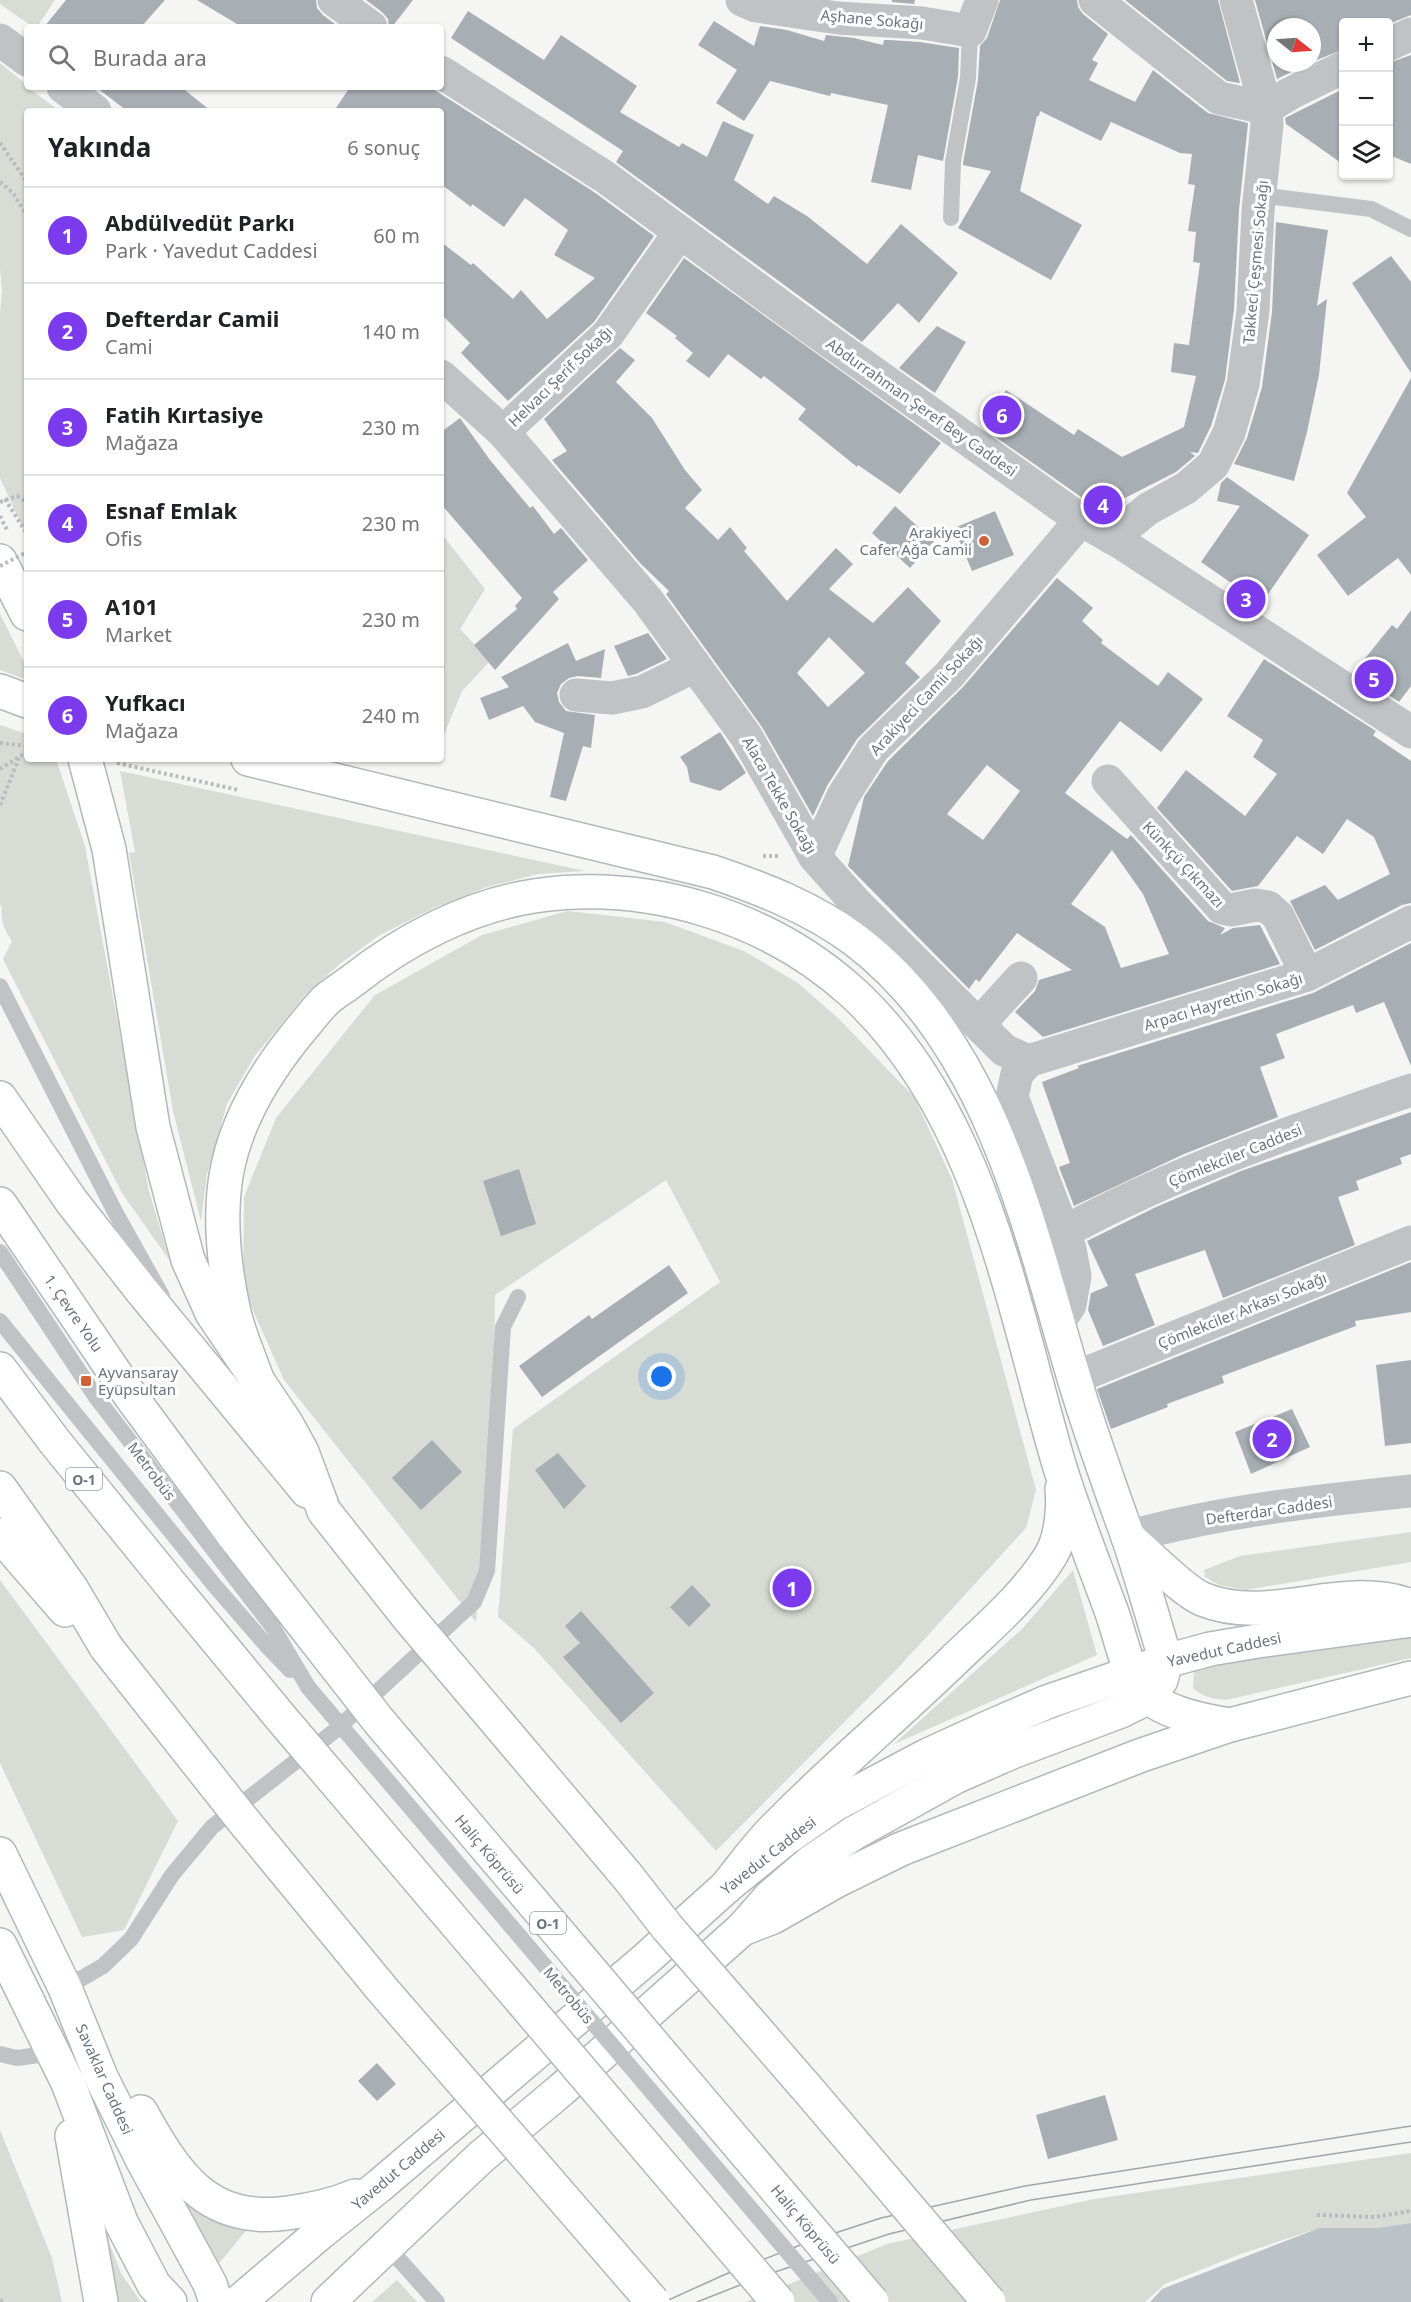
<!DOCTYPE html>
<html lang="tr">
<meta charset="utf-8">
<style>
body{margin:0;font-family:"Noto Sans",sans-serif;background:#f6f6f6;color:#202124}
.controls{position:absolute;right:18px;top:18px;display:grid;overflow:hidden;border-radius:6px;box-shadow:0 2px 4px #0004}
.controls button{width:54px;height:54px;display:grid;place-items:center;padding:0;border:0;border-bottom:2px solid #e0e0e0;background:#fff;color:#202124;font:30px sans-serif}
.compass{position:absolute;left:1267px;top:18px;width:54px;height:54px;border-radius:50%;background:#fff;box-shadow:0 2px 4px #0004;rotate:107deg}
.you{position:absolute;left:662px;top:1377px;width:21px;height:21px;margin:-15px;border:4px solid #fff;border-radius:50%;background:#1a73e8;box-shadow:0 0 0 9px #1a73e833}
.badge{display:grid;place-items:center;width:39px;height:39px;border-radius:50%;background:#7c3aed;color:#fff;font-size:20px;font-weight:700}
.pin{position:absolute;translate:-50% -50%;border:3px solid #fff;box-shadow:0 2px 6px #0006}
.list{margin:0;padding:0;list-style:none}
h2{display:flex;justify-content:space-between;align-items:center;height:78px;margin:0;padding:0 24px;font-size:26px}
h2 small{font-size:20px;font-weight:400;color:#757577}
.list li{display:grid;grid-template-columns:39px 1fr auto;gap:18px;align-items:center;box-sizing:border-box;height:96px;padding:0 24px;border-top:2px solid #e0e0e0}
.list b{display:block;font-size:22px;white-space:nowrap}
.list p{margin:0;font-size:20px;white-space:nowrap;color:#757577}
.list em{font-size:20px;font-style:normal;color:#757577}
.icon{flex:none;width:33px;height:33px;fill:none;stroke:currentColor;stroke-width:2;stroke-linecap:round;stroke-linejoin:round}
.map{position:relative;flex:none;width:1411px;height:2302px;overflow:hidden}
.search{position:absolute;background:#fff;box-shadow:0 2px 4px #0004;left:24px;top:24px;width:420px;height:66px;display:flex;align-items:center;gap:15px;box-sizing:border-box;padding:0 21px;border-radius:6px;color:#757577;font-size:22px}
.panel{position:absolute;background:#fff;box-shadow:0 2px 4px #0004;left:24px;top:108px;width:420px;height:654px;border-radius:6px}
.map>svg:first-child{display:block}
.green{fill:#d7dcd4}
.water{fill:#bbc3c8}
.building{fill:#a8afb4;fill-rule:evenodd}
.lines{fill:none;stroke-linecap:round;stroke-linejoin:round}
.primary-casing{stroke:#b3b7ba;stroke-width:36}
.trunk-casing{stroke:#b4b7ba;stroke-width:36}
.path{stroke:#b9bcbe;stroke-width:4;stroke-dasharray:3 3;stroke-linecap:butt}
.service{stroke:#bfc3c6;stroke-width:16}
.minor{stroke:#bfc3c6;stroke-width:33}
.primary{stroke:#fff;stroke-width:33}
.trunk{stroke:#fff;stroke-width:33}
.tram{stroke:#a1a6ab;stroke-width:1.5}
.trunk-bridge-casing{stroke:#b4b7ba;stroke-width:36;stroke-linecap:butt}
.path-bridge{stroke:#b9bcbe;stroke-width:4;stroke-dasharray:3 3;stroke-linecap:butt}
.service-bridge{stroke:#bfc3c6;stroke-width:16}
.trunk-bridge{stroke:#fff;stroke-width:33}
.poi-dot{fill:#ce633a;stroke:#fff;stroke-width:2}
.labels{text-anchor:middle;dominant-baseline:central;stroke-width:6;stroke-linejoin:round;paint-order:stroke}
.shield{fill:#fff;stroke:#959ea6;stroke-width:1.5}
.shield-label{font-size:14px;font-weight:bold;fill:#687580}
.street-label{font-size:15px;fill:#687580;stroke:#fff}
.poi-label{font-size:15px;fill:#687580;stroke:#fff;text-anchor:end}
</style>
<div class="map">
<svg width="1411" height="2302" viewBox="0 0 1411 2302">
<rect width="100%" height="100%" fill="#f5f6f3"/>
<g class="green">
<path d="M0,0H55L37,27H33L0,4Z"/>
<path d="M0,63L27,85V87L60,111H27V537L0,478V314L2,291L0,269Z"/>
<path d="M441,533L485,589L460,629L490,661L462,691L441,742Z"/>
<path d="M0,614L27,668V680L0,670Z"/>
<path d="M0,725L27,734V759H56L85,846L149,1191L170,1261L122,1193L3,959L12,941C5,931 0,921 2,908L0,904Z"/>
<path d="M120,771L585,871L538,874L487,887L436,907L380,935L341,963L305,995L254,1057L227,1104L207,1174L201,1221L173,1111L129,853L135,852Z"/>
<path d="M568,911L665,922L744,951L798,983L839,1019L914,1097L952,1179L1036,1490L1026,1528L898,1668L716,1851L534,1648L498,1617L513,1429L720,1282L666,1180L495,1295L494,1360L476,1622L284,1380L243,1288L244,1197L276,1118L375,995L482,935Z"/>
<path d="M1411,1532V1562L1246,1590L1219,1585L1205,1577L1204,1570L1240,1556Z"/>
<path d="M1073,1570L1097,1655L894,1744L1022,1629Z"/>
<path d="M0,1580L178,1821L124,1930L82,1937L0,1763Z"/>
<path d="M1411,1637V1658L1226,1700C1213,1699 1203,1697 1193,1688L1194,1671L1248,1659Z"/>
<path d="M0,2130L52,2258L62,2302H0Z"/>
<path d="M1411,2153V2223L1376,2228H1319L1241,2254L1165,2284L1145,2302H745L887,2244L1094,2199Z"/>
<path d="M184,2199L249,2227L216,2267Z"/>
<path d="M106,2235L121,2273L141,2302H116Z"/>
<path d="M397,2280L417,2302H372Z"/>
</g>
<path class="water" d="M1411,2223V2302H1150L1162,2289L1319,2228H1376Z"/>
<g class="building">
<path d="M66,0H165L141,27H44Z"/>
<path d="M197,0H316L317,8L323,15L339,27H242Z"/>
<path d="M366,0H413L392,27H389L388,19L382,12Z"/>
<path d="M892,0H915L914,4L892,2Z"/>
<path d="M1000,0H1077L1078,7L1083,14L1108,34L1092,60L1098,63L1089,80L1135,102L1153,70L1208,113L1248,123L1239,210L1234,309L1225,380L1211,426L1198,453L1190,452L1195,456L1176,472L1123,499L1126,503L1110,515L1091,504L987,431L1006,390L1074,435L1078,429L1122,457L1184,427L1196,376L1171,372L1174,343L1189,345L1200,263L1193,262L1196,232L1188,231L1195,185L1188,184L1192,154L1180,153L1111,122L1101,141L1040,111L1039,116H1037L1020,191L1082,225L1051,280L958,228L991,171L963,165V163L978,80L980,46L987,38Z"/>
<path d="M1125,0H1218L1240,83L1227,81Z"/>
<path d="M1255,0H1411V15L1389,24L1344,22V49L1312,62V27H1276V63H1310L1277,79Z"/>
<path d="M468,11L544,60L561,35L637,86L620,112L679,147L682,143L707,157L723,121L754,135L734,180L768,204L774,196L807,216L867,264L901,224L958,273L919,323L898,303L862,342L616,162L623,151L451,38Z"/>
<path d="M714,21L754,46L760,26L787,30L824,41L826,35L854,38L883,45L884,40H889L920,42L959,48L958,77L943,161L918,155L911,190L871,182L888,105L831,93L830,96L770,81L744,121L716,103L737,70L698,45Z"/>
<path d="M1411,55V164L1389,155V63Z"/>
<path d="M96,87H181L211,111H127Z"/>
<path d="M350,87H430L594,192L654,236L594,322L508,401L461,353L470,343L441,314V242L471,265L473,263L513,299L521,290L547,319L595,278L554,255L568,230L525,198L504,227L472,204L471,207L441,184V111H334Z"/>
<path d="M1339,91L1344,94V165L1286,124L1285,118Z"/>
<path d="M1276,222L1328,230L1317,306L1327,299L1319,375L1307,432L1294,481L1234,464L1247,438L1262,387L1272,312Z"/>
<path d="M1391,256L1411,282V373L1352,283Z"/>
<path d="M684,258L941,443L900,494L858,465L857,467L798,419L806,409L764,376L761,379L728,354L709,378L686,361L693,353L675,338L677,336L646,313Z"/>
<path d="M937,326L966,342L935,393L899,368Z"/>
<path d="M620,348L635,360L616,382L652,418L685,470L702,490L685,508L718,540L730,527L747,548L744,551L787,601L836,548L853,564L829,589L873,623L908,587L941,621L905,663L920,677L857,739L827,786L813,816L762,727L666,594L669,591L640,563L552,460L567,451L544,419ZM829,637L865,673L828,707L797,673Z"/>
<path d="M1411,378V575L1398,558L1348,596L1317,555L1366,517L1347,493Z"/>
<path d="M460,418L490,460L530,508L533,506L554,534L561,528L588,560L553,592L559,599L495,670L474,645L517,609L515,606L522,598L441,504V432Z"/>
<path d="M1227,477L1309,535L1266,597L1245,582L1240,589L1201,562L1240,506L1217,501L1221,483Z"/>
<path d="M895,506L934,541L910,568L872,533Z"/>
<path d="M995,511L1014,555L972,571L954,528Z"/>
<path d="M1057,578L1093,608L1082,621L1103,640L1101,643L1158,686L1168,672L1203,699L1161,752L1120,721L1065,793L1127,839L1131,835L1208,921L1225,928L1220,935L1233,928L1260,925L1280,964L1043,1037L1015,1012L1035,991L1039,980L1072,970L1017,933L979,982L976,979L969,989L848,866L864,797L888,761L963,687ZM987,765L1020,791L983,840L947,814ZM1112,850L1143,894L1169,954L1121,968L1105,927L1071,904Z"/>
<path d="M1411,610V686L1399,702L1354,672L1392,625L1397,629Z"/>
<path d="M648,633L667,659L636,674L628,676L614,646Z"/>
<path d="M568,643L576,661L605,649L601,678L578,676L569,678L561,684L557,693L559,702L566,711L595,715L591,748L583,746L566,801L550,797L564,733L535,722L523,706L489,720L480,698L509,687L501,677Z"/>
<path d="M1264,659L1376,731L1373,735L1374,736L1411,761V903L1402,905L1315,950L1290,901L1325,885L1338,900L1390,874L1374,837L1347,819L1323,854L1297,836L1258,886L1232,891L1157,808L1186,770L1245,816L1277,774L1253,757L1263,740L1227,716Z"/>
<path d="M720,732L746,773L720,791L690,782L687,767L680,757Z"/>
<path d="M1411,943V1066L1384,1002L1356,1013L1353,1005L1276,1034L1285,1058L1260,1067L1278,1117L1184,1154L1074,1206L1059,1167L1070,1163L1042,1082L1079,1068L1077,1066L1313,993Z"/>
<path d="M1411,1112V1154L1400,1158L1402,1164L1356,1181L1359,1190L1338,1197L1355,1245L1223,1298L1205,1250L1135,1274L1155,1325L1103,1346L1088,1310L1091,1293L1108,1286L1087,1241L1156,1207L1241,1171Z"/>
<path d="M519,1169L536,1224L501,1236L483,1181Z"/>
<path d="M1411,1262V1312L1355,1321L1356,1326L1222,1376L1224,1383L1167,1404L1168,1407L1111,1429L1097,1389Z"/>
<path d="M669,1265L688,1293L542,1397L519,1366L589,1315L592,1319Z"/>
<path d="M1411,1360V1443L1385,1446L1376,1365Z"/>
<path d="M1292,1409L1310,1447L1251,1474L1235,1432Z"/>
<path d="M432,1440L462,1472L421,1510L392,1478Z"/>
<path d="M558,1453L586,1486L564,1509L535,1470Z"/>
<path d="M692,1585L711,1605L689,1627L670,1607Z"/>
<path d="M581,1611L654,1693L621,1723L563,1657L580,1643L565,1626Z"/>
<path d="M377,2063L396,2084L377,2101L358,2081Z"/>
<path d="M1105,2095L1118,2140L1048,2159L1036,2115Z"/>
</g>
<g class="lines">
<defs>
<g id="primary">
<path d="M0,1854L65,1988L101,2077L143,2161L210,2284L216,2302"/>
<path d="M0,1945L68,2083L121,2222L154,2285L170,2302"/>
<path d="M141,2112C176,2175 207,2224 288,2213C311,2210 334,2205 355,2196"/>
<path d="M72,2136L101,2302"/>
<path d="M239,2302L320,2233L379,2186L646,1959L726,1887L785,1839L834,1805L926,1756L987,1728L1047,1702L1166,1661L1210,1649L1258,1641L1411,1620"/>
<path d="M328,2302L481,2157L561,2090L742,1929L773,1917L836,1881L901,1849L1139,1756L1230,1725L1411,1678"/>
</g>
<g id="trunk">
<path d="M0,561L27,614"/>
<path d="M0,691L27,701"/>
<path d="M85,759L109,849L153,1127L188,1260L212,1313L286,1423L302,1452L324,1511"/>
<path d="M248,759L713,872C763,889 812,908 855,940C991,1043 1028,1224 1074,1378C1090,1432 1109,1484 1128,1537C1142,1578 1153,1619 1166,1661L1161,1680L1149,1697L1121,1711L1012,1752L955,1777L854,1833L811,1862L770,1897L742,1929"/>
<path d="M0,1098L72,1202L142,1291L307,1491"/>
<path d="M0,1204L132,1398L234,1536"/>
<path d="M0,1369L55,1442L172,1586"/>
<path d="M258,1382C250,1358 238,1333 233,1308C224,1265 219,1220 226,1176C235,1122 267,1070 301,1029C309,1020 316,1010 324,1002C332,994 343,988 352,981C404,940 468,906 534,896C647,879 768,916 852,992C981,1110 1011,1300 1058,1461C1073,1511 1093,1561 1111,1610C1120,1635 1125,1661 1136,1685C1157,1712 1199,1720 1230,1725"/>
<path d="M0,1488L71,1588L106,1647"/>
<path d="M0,1535L65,1610"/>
<path d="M1128,1537C1146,1553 1182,1590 1202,1599C1270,1627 1342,1580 1411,1606"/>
<path d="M726,1887C743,1866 759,1843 779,1824C834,1768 895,1717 952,1662C986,1629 1026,1596 1051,1555C1061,1538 1064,1509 1062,1489"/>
</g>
</defs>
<use href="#primary" class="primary-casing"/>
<use href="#trunk" class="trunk-casing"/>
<g class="path">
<path d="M0,143L27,182"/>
<path d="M0,182L13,193L27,216"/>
<path d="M5,499L27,534"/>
<path d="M0,502L17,496L27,502"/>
<path d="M0,516L8,532"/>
<path d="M0,743L27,746"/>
<path d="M117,763L239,790"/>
<path d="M0,769L27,752"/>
<path d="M0,805L19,758"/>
<path d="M763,856H779"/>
<path d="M1317,2215L1375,2217L1411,2211"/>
<path d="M0,2300L4,2302"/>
</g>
<g class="service">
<path d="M1259,195L1371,209L1411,229"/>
<path d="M951,218L953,162L968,78L970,31"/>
<path d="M0,986L114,1210L162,1296"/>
<path d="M0,1252L96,1397L272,1626L308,1687"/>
<path d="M0,1321L215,1586L267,1646L290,1670"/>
<path d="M65,1988L103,1966L131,1939L172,1875L212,1827L337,1729L474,1602L487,1571L503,1327L518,1297"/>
<path d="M0,2054L17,2058L53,2053"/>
<path d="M386,2245L437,2302"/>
</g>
<g class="minor">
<path d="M334,0L371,27"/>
<path d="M742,0L756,6L838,18L922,23L970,31L982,0"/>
<path d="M1095,0L1219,98L1266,108"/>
<path d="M0,40L27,60"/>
<path d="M1388,45L1411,34"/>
<path d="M441,72L605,177L808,326L1081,520L1121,543L1411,732"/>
<path d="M63,87L95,111"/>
<path d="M1266,108L1291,93L1344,67"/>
<path d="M441,376L503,432L648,601L746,736L815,857L857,904L1004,1050L1028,1061L1017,1074L1012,1097L1070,1249L1075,1276L1070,1305L1058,1323"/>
<path d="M503,432L608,334L680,232"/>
<path d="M1112,538L1148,509L1186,488L1213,465L1229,433L1243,384L1253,311L1258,211L1267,125L1266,108L1236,0"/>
<path d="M576,695L612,698L642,692L695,666"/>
<path d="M1108,781L1222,908L1231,910L1256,905L1268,907L1278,916L1307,975"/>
<path d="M815,857L843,796L873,749L949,675L1081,520"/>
<path d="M979,1024L1021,978"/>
<path d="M1028,1061L1307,975L1411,922"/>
<path d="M1064,1232C1174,1172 1293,1131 1411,1090"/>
<path d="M1074,1378L1411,1242"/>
<path d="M1128,1537C1220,1511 1316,1501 1411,1491"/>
</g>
<use href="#primary" class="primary"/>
<use href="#trunk" class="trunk"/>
<g class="tram">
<path d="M664,2302L726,2274L808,2242L881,2218L1025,2186L1411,2126"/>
<path d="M697,2302L763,2276L889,2234L1031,2200L1411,2142"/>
</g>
<defs>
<g id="trunk-bridge">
<path d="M324,1511L408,1617L628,1877L667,1927L811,2093L989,2302"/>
<path d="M234,1536L378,1720L872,2302"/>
<path d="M172,1586L282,1719L778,2302"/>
<path d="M106,1647L242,1819L382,1989L653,2302"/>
</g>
</defs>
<use href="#trunk-bridge" class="trunk-bridge-casing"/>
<path class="path-bridge" d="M0,566L27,552"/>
<path class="service-bridge" d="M308,1687L830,2302"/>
<use href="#trunk-bridge" class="trunk-bridge"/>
</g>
<g class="poi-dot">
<circle cx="984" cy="541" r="6"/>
<rect x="80" y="1375" width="12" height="12" rx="3"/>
</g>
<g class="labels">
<g class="shield">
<rect x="66" y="1468" width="36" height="22" rx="4.5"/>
<rect x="530" y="1912" width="36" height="22" rx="4.5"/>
</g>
<g class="shield-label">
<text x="84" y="1479">O-1</text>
<text x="548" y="1923">O-1</text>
</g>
<g class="street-label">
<text transform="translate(872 19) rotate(5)">Aşhane Sokağı</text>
<text transform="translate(1255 262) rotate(-85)">Takkeci Çeşmesi Sokağı</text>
<text transform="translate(560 376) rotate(-44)">Helvacı Şerif Sokağı</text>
<text transform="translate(922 407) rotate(35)">Abdurrahman Şeref Bey Caddesi</text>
<text transform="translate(926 695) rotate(-47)">Arakiyeci Camii Sokağı</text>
<text transform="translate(780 795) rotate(60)">Alaca Tekke Sokağı</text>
<text transform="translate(1184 864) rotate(47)">Künkçü Çıkmazı</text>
<text transform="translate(1223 1001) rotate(-17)">Arpacı Hayrettin Sokağı</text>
<text transform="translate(1235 1155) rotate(-22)">Çömlekciler Caddesi</text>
<text transform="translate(1242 1310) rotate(-22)">Çömlekciler Arkası Sokağı</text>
<text transform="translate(74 1313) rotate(55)">1. Çevre Yolu</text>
<text transform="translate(152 1471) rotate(53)">Metrobüs</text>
<text transform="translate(1269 1510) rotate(-8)">Defterdar Caddesi</text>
<text transform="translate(1224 1649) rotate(-12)">Yavedut Caddesi</text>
<text transform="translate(490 1854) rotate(50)">Haliç Köprüsü</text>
<text transform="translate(768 1855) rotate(-38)">Yavedut Caddesi</text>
<text transform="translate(569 1995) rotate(50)">Metrobüs</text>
<text transform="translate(105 2079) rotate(66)">Savaklar Caddesi</text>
<text transform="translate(398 2169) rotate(-40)">Yavedut Caddesi</text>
<text transform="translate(806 2224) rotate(50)">Haliç Köprüsü</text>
</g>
<g class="poi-label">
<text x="972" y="532">Arakiyeci<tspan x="972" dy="17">Cafer Ağa Camii</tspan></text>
<text x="98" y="1372" text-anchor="start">Ayvansaray<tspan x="98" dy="17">Eyüpsultan</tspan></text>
</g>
</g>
</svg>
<div class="controls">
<button>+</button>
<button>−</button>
<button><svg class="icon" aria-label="layers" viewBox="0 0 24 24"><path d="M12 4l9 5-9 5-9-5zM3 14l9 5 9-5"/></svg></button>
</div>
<svg class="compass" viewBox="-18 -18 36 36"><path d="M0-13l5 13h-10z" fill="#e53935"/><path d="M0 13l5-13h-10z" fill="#757577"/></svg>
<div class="you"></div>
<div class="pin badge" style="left:792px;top:1588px">1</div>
<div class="pin badge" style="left:1272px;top:1439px">2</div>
<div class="pin badge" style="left:1246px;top:599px">3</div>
<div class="pin badge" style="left:1103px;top:505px">4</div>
<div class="pin badge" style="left:1374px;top:679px">5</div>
<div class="pin badge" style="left:1002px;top:415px">6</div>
<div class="search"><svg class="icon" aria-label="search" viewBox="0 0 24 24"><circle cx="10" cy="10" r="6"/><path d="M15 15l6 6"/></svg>Burada ara</div>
<section class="panel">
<h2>Yakında<small>6 sonuç</small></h2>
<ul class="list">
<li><span class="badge">1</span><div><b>Abdülvedüt Parkı</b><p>Park · Yavedut Caddesi</p></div><em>60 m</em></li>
<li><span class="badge">2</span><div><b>Defterdar Camii</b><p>Cami</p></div><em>140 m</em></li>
<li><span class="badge">3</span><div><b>Fatih Kırtasiye</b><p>Mağaza</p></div><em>230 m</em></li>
<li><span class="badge">4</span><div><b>Esnaf Emlak</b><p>Ofis</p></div><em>230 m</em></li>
<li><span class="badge">5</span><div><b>A101</b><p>Market</p></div><em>230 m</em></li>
<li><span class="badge">6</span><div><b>Yufkacı</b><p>Mağaza</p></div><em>240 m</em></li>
</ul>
</section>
</div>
